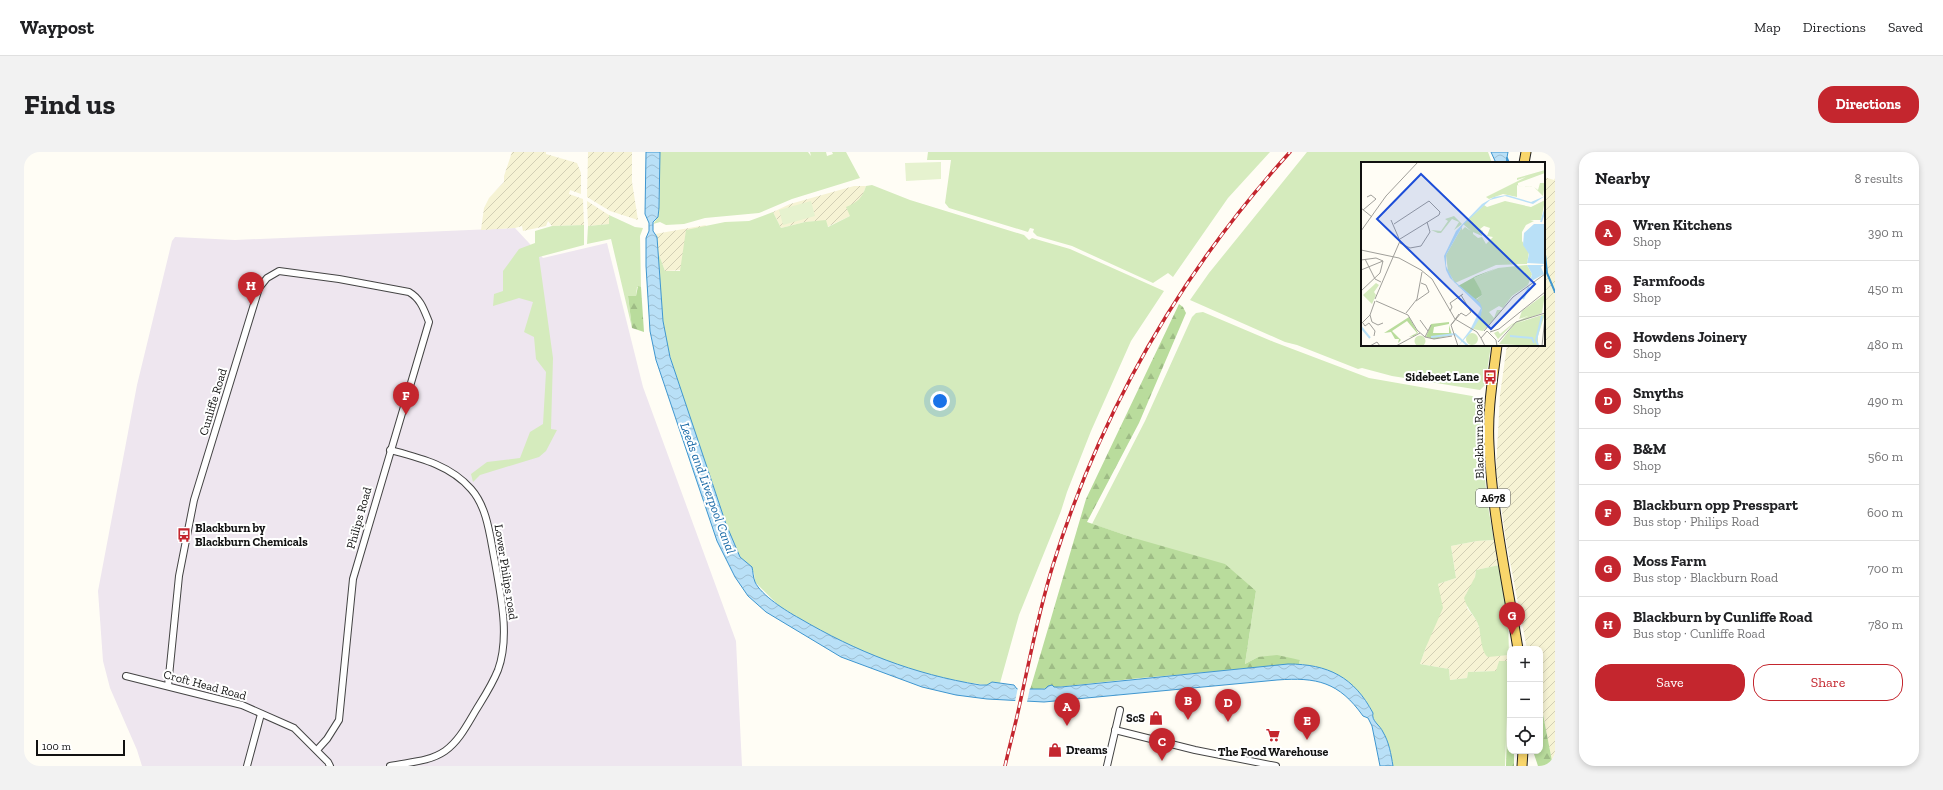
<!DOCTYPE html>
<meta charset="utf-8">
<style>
body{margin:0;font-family:"Zilla Slab",serif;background:#f2f2f2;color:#202124}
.controls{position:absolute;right:12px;bottom:12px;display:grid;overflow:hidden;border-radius:8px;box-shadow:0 2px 6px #0003}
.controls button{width:36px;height:36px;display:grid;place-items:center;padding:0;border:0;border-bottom:1px solid #e0e0e0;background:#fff;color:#202124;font:20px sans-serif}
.scale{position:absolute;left:12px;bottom:10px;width:89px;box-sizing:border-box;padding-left:4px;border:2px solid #111;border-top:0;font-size:11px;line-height:14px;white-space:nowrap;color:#111;-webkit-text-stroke:3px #fff;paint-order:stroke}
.you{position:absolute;left:916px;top:249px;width:14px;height:14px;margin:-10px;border:3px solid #fff;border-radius:50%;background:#1a73e8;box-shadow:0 0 0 6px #1a73e833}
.badge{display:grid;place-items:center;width:26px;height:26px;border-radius:50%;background:#c4262e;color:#fff;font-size:13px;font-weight:700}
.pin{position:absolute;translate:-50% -33px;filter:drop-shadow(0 1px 2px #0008)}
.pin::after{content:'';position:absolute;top:21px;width:14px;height:12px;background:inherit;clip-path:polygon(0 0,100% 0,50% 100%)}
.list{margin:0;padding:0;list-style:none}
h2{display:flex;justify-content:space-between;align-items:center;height:52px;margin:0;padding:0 16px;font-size:17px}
h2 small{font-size:13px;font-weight:400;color:#757577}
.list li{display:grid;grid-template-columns:26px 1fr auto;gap:12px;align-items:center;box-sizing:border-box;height:56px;padding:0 16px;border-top:1px solid #e0e0e0}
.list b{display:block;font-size:15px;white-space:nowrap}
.list p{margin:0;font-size:13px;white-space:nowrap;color:#757577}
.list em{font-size:13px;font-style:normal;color:#757577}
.actions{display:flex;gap:8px;padding:12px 16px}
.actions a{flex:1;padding:9px 0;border:1px solid #c4262e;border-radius:16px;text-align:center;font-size:14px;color:#c4262e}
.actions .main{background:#c4262e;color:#fff}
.icon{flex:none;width:22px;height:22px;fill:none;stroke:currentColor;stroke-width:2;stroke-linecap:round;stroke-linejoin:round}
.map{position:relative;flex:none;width:1531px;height:614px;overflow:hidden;border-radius:16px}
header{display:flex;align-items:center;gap:24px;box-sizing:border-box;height:56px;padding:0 20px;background:#fff;border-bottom:1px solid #e0e0e0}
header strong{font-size:19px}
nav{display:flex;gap:22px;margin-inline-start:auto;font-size:14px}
.intro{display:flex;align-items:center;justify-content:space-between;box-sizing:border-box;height:96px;padding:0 24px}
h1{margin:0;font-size:28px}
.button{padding:10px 18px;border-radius:16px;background:#c4262e;color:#fff;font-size:14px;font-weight:700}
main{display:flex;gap:24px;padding:0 24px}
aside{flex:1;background:#fff;border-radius:16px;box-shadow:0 2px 6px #0003}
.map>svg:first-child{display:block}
.industrial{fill:#eee6ef}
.farmland{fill:url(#farmland-furrows)}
.grass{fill:#d5ebbd}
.forest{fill:url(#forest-firs)}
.pitch{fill:#e6f2cf}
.water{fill:url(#water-waves);stroke:#3f96cf}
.pier{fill:#fffdf5}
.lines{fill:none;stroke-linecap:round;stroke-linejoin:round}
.stream{stroke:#3f96cf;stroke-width:2}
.street-casing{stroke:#444;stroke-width:8}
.primary-casing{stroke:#222;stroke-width:11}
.street{stroke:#fff;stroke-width:6}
.primary{stroke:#f9d66b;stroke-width:9}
.rail-casing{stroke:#c4262e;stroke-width:3.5}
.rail{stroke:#fff;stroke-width:2;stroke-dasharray:6;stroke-linecap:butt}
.labels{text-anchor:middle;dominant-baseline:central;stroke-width:4;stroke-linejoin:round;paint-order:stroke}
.shield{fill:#fff;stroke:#585858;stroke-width:1}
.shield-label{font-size:11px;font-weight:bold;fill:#111}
.poi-label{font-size:12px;font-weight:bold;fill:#111;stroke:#fff;text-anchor:end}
.street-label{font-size:12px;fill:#111;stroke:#fff}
.water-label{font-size:13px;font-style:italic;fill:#1768a6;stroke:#fff}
.inset-river{fill:none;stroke:#b9e0f7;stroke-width:2}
.inset-road{fill:none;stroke:#a09f9a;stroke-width:1}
.view{fill:#1d4ed8;fill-opacity:0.15;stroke:#1d4ed8;stroke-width:2}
.inset-edge{fill:none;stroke:#111;stroke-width:2}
</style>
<header>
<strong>Waypost</strong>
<nav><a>Map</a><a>Directions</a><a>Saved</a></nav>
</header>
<div class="intro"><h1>Find us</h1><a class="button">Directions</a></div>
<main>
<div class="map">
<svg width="1531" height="614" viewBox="0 0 1531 614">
<defs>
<pattern id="farmland-furrows" width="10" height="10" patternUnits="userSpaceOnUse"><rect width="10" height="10" fill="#f6f3d4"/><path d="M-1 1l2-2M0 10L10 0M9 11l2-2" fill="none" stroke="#d2cfb5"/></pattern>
<pattern id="forest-firs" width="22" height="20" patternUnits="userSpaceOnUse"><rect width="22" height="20" fill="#b9dc9c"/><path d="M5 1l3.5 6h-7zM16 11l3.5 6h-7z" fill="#9ebc85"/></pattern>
<pattern id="water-waves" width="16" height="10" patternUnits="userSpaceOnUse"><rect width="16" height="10" fill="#b9e0f7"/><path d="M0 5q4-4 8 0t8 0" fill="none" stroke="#9ebfd3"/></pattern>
</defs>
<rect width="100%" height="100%" fill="#fffdf5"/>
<path class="industrial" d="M491,76L519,106L583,91L619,235L712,489L718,614H118L113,598L86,536L79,509L74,439L113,233L148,89L151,85L211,88Z"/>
<g class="farmland">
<path d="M488,0H522V2L553,11L557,21V42L546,38L545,42L559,47L560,73L528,74L524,69L522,74L499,79L498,74L491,76L457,78L460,56L465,46L480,30V24Z"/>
<path d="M564,0H608V30L614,68L586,59L563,45Z"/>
<path d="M1520,25L1530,28L1531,26V614H1529L1516,547V497H1503L1482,389L1472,317L1476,243L1483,193H1520Z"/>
<path d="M830,34H842L838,45L832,51L826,64L803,75L802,69L781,70L757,76L749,60L766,52Z"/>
<path d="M563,49L585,63V72L564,74Z"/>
<path d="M682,73L660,118L641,119L634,100L633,85L631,82Z"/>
<path d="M1470,388L1475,413L1452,418L1450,430L1442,442L1443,456L1453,469L1463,504L1485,503V509H1475L1473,519L1444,520L1443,526L1426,528L1425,517L1396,512L1402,495L1414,432L1432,426L1427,394L1453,389Z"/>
</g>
<g class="grass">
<path d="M636,0H784L787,4L786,0H802L803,4L809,2L808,0H822L836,26L768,47L735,61L681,66L660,72L642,73L636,70L629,72L634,65L635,56Z"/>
<path d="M904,0H1246L1204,46L1149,125L1144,121L1129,131L1048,94L1013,84L1009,80L1010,77L1006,76L1004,80L925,56L921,51L927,8H903Z"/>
<path d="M1283,0H1464L1468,11H1338V193H1467L1461,233L1456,238L1368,224L1338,216L1334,217L1273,193L1261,190L1166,148L1185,121Z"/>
<path d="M848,33L886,48L1000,83L1005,88L1008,86L1046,97L1140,139L1107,189L1067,279L1043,340L1037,359L995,463L976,531L968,530L963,533L932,529L882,517L837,499L808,485L758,457L731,430L730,421L716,405L702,372L653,228L641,186L639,169L634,100L641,119H656L662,78L701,70L725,69L749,60L757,76L781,70L802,68L804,75L826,64L822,55C834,50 838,46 842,34Z"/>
<path d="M585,63L611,75L619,76L616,84L617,135H613L612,144H604L608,176L587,87L563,92L564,74L585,72Z"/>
<path d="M560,73V93L515,105L529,206L527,277L533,278L522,299L515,305L456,323L449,330L447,322L463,310L496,306L506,280L519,272L522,220L512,207L510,185L500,180L509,150L495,146L469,154L470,142L479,139V119L495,97L511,91V79L528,74Z"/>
<path d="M1179,160L1250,190L1345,226L1448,244L1454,247L1459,254L1458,291L1463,349L1470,388L1453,389L1427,394L1432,426L1414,432L1419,456L1402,495L1396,512L1425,517L1426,528L1443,526L1444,520L1472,519L1475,509H1485L1481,614H1369C1367,602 1365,589 1358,579C1356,575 1353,573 1351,569C1348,565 1349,560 1346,555C1330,528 1306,515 1275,512L1276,508L1234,505L1221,512L1232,439L1110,386L1068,372L1121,269L1168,165L1172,161Z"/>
<path d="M1475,413L1484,465L1485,503L1464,505C1457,500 1457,484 1455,475C1452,464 1443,458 1440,446L1451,425L1452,418Z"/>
</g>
<g class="forest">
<path d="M614,134L617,135L620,180L608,176L604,144H612Z"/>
<path d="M1155,152L1159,155L1162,161L1115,271L1063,370L1110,386L1201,412L1232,439L1221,512L1234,505L1253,503L1276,508L1275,512L1117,526L1006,538L1062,347Z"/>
<path d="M1485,514L1486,599H1490V614H1482Z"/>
<path d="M1516,547L1529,614H1514L1509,599H1516Z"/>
</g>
<g class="pitch">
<path d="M917,10V27L882,29L881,11Z"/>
<path d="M787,49L791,64L759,73L755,58Z"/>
</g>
<g class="water">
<path d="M622,0H636L635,56L634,65L629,70V79L633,85L639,169L646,205L702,372L716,405L728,415C729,419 729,425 731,430C737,443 762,459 775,466C833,500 889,522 956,533H963L968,530L990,533L993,537H1021L1024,534L1028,533L1030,535H1037L1264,512C1304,512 1330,525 1349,561C1347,569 1356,573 1359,580C1365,590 1367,602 1369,614H1356L1348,574L1344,566L1339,564C1315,530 1293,525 1253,528L1020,550L963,547L932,543L898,535L817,505L742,460L724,444L711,425L693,389L632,208L626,179L622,114V86L625,79V71L621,62Z"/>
<path d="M1467,0H1484L1482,11H1472Z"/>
</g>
<path class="pier" d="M994,535L1006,536L1003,550H991Z"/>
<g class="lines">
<g class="stream">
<path d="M1483,6L1485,11"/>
<path d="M1520,93L1523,121L1531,140"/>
</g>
<defs>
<g id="street">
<path d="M102,524L218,553L270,576L304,610L306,614"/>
<path d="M144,534L155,424L170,348L235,136L243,126L255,119L315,127L385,140C397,147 400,158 405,170L329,427L315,568L303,587L293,598"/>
<path d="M1091,578L1171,598L1252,614"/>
<path d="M223,614L237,562"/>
<path d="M366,614C385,610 405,610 421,599C435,589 443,573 452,558C460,545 468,533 474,518C486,485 477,445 471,410C466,386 464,356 447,337C426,313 396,306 366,298"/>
<path d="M1083,614L1096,558"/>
</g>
<g id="primary">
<path d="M1500,11L1502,0"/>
<path d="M1473,193C1469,226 1463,259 1465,293C1468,361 1483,429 1494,497"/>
<path d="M1498,614L1499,599"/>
</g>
</defs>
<use href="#street" class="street-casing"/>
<use href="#primary" class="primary-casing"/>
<use href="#street" class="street"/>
<use href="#primary" class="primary"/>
<defs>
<path id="rail" d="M981,614C985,596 990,578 994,560C1005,511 1014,461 1029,413C1077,259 1158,119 1266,0"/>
</defs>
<use href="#rail" class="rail-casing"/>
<use href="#rail" class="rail"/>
</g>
<defs>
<symbol id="bus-bare" viewBox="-9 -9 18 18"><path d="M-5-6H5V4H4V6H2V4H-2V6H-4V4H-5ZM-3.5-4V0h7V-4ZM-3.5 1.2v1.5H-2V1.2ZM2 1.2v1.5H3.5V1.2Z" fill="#c4262e" stroke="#fff" stroke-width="2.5" paint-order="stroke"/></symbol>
<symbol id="shop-bare" viewBox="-9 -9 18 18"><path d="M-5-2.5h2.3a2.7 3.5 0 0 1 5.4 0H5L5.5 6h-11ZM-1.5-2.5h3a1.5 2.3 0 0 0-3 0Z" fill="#c4262e" stroke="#fff" stroke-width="2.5" paint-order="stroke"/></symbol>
<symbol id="supermarket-bare" viewBox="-9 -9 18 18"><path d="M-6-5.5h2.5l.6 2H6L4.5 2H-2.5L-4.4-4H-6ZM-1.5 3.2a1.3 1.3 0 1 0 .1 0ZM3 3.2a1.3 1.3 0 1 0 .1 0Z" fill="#c4262e" stroke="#fff" stroke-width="2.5" paint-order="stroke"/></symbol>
</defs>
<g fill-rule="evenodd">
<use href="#bus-bare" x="1456" y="215" width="20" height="20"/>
<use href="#bus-bare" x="150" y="373" width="20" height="20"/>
<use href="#shop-bare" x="1122" y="556" width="20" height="20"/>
<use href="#supermarket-bare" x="1239" y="573" width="20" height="20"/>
<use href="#shop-bare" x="1021" y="588" width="20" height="20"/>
</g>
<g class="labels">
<rect class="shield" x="1452" y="337" width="34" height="18" rx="3"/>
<g class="shield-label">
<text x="1469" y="346">A678</text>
</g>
<g class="poi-label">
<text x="1455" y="225">Sidebeet Lane</text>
<text x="171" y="376" text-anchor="start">Blackburn by<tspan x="171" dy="14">Blackburn Chemicals</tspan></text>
<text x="1121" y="566">ScS</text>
<text x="1042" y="598" text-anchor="start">Dreams</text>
<text x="1249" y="600" text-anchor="middle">The Food Warehouse</text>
</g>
<g class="street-label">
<text transform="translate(189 250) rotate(-73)">Cunliffe Road</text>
<text transform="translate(1455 286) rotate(-91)">Blackburn Road</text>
<text transform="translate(335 366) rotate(-74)">Philips Road</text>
<text transform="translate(482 420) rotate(81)">Lower Philips road</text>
<text transform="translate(181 533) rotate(15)">Croft Head Road</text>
</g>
<g class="water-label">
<text transform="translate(684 336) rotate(70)">Leeds and Liverpool Canal</text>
</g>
</g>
<g transform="translate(1337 10)">
<rect width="184" height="184" fill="#fffdf5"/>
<path d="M184,8V11L157,21V24L173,25L177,28L179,21H184L182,34L173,25L158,24L156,23V35L142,32L128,37L125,35L165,15L156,18V16ZM184,38L180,58H169L173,59L165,63L161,70V79L168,90L166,102L135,103L94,121L87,109L85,93L101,65V68L104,65L110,69L102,62L119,47L123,43L126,45L144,39L170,45ZM123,64L129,66L126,74L132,75L125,82L121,75L117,76L112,72V70L121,74L122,69L119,67ZM93,54L101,62L93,68L98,60L91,57L80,71H77L70,68L80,69L87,59L84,57ZM166,103L171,112L167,123L151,134L144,124L151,134L142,146L138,144L128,150L133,156L136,148H141L122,169L112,167L121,148L115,138L121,133L113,116L137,106ZM15,121L18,123L13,130L15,133L11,142L2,133ZM184,132L181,151L151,163L137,177L133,171L137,169L139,172L151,162L167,154L158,157L161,149ZM184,152L177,174V184L138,182L153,162ZM105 177a6 6 0 1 1 12 0a6 6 0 1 1-12 0Z" fill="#d5ebbd" fill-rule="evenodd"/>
<path d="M136,106L113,116L120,129L121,133L115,137L119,141L97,124L115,114ZM48,155L57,171L53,174L48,175L56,171L46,159L31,169L40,178L37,181L38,177H34L30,170L23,171ZM88,160V162L73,165L72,171H88V163L91,173L73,177L65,175L70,162Z" fill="#b9dc9c"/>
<path d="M53.5 179a5.5 5.5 0 1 1 11 0a5.5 5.5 0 1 1-11 0Z" fill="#d5ebbd"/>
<path d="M146,33L170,40L184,34L172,42L144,34L129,38L102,63L85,93V104L92,118L119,141L121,146L120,154L111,169L97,184L109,168L120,146L89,116L85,108L83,94L95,69L121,42L133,35ZM173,62H184V102L166,101L168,92L162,83L163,71ZM166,103H183L180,105L183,112L169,120L171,112Z" fill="#b9e0f7"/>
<path class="inset-river" d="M180,60L184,48M162,137L168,125M0,165L9,176M149,174L171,176L173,181M70,175L94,172L107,184M177,183L175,178L181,154"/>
<path class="inset-road" d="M0,46L11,55M2,48L15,37L10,33L6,35M33,62L68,39L79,50L78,53L39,77M0,69L25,34L57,0M39,81L49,86L60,84L69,70L66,60M0,88L38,96L60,108L71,117L94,157L116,170L120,176M4,97L14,117L20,120M0,98L15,96L22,99M0,108L22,99M0,129L19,111L22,99M14,137L39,79L30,58M15,139L47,153L56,168L64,175L73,177L91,174M55,139L68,130L65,123L60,121M89,149L91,145L89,141L102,132M45,151L56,137L61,110M98,152L90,163L100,151L105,154L110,150L100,133M9,153L11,160L17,163L22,161M59,158L67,169M2,161L4,164L8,161L14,169L13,174M0,162L9,153L14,139M90,163L97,184M123,169L152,135L184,112M129,170L138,167L184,130M64,175L70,163M137,180L155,160L184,151M9,184L16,180L19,184M35,184L59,171M124,184L120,176L126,169L135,178L136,184M181,184L184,155"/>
<path class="view" d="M60,12L174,122L130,167L16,57Z"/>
<rect width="184" height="184" class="inset-edge"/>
</g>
</svg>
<div class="controls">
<button>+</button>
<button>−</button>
<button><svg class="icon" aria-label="locate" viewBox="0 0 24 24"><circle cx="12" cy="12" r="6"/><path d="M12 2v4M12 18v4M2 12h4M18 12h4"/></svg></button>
</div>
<div class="scale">100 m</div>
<div class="you"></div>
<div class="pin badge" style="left:1043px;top:574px">A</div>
<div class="pin badge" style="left:1164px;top:568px">B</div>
<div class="pin badge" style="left:1138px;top:609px">C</div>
<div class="pin badge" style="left:1204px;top:570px">D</div>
<div class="pin badge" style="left:1283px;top:588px">E</div>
<div class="pin badge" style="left:382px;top:263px">F</div>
<div class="pin badge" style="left:1488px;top:483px">G</div>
<div class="pin badge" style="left:227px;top:153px">H</div>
</div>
<aside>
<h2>Nearby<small>8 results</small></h2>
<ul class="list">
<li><span class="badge">A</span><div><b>Wren Kitchens</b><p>Shop</p></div><em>390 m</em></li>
<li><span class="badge">B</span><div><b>Farmfoods</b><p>Shop</p></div><em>450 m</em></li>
<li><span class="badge">C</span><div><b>Howdens Joinery</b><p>Shop</p></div><em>480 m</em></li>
<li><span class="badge">D</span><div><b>Smyths</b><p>Shop</p></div><em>490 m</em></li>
<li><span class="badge">E</span><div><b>B&amp;M</b><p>Shop</p></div><em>560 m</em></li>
<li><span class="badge">F</span><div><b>Blackburn opp Presspart</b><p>Bus stop · Philips Road</p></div><em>600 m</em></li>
<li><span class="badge">G</span><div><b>Moss Farm</b><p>Bus stop · Blackburn Road</p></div><em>700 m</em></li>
<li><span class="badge">H</span><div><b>Blackburn by Cunliffe Road</b><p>Bus stop · Cunliffe Road</p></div><em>780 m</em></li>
</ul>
<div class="actions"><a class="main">Save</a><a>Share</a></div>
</aside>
</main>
